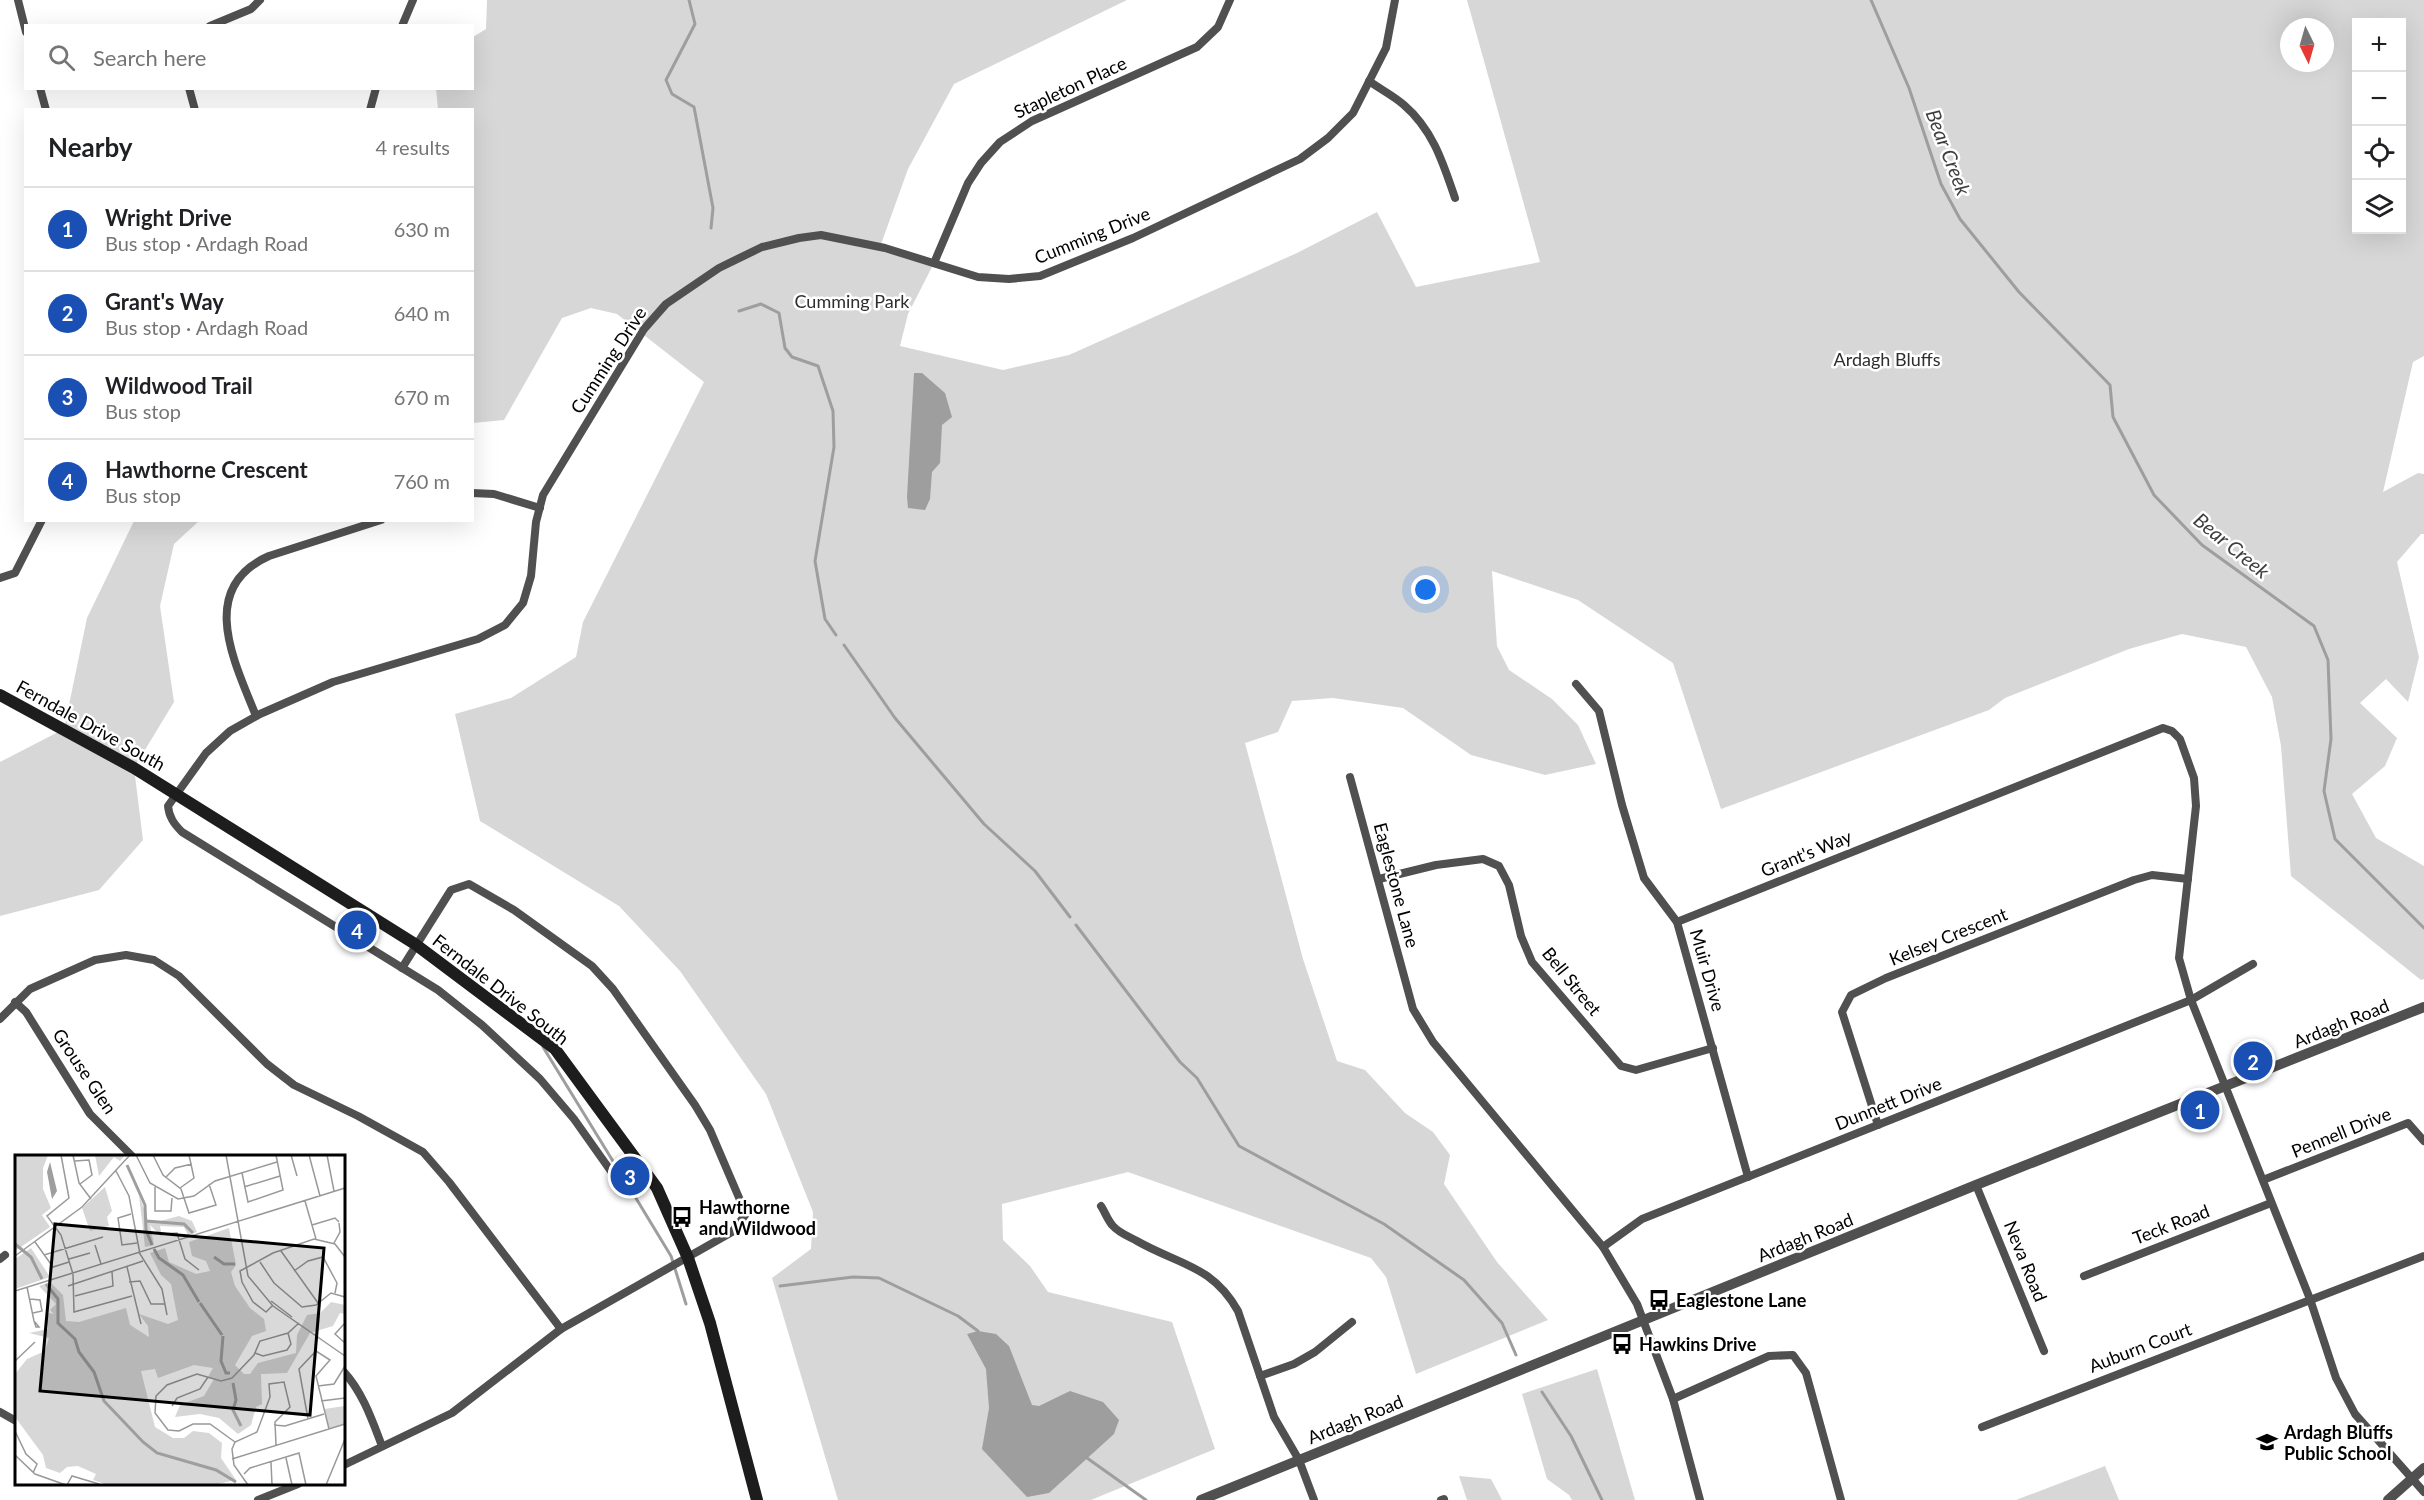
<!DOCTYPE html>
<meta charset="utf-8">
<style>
body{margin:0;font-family:Lato,sans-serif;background:#f2f2f2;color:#202124}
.controls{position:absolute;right:18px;top:18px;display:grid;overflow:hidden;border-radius:0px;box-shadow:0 6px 24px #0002}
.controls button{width:54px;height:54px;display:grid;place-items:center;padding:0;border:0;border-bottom:2px solid #e0e0e0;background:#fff;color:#202124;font:30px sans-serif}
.compass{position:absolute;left:2280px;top:18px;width:54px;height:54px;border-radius:50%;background:#fff;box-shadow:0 6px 24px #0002;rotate:175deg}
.you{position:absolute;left:1426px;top:590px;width:21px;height:21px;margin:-15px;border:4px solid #fff;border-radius:50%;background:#1a73e8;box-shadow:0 0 0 9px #1a73e833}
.badge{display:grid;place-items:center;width:39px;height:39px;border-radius:50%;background:#000;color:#fff;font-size:20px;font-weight:700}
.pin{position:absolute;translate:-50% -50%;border:3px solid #fff;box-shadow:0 2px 6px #0006}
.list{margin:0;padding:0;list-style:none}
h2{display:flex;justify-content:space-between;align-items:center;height:78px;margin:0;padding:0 24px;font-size:26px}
h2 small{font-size:20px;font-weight:400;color:#757577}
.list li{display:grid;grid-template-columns:39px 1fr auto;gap:18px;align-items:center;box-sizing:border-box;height:84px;padding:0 24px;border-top:2px solid #e0e0e0}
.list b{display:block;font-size:22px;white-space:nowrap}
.list p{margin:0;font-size:20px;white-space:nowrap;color:#757577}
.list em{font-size:20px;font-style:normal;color:#757577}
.icon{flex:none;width:33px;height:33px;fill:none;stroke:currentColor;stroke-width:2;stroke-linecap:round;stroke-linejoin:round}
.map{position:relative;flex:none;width:2424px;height:1500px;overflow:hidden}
.search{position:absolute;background:#fff;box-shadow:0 6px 24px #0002;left:24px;top:24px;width:450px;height:66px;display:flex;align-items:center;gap:15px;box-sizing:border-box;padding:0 21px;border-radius:0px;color:#757577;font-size:22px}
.panel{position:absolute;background:#fff;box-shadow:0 6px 24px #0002;left:24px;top:108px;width:450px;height:414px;border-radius:0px}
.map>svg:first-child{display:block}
.green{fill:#d7d7d7;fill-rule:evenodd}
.water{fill:#9e9e9e}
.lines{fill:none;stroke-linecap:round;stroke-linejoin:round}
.stream{stroke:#9e9e9e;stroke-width:3}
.minor{stroke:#505050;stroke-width:8}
.tertiary{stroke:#505050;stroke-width:10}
.secondary{stroke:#1d1d1d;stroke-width:12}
.labels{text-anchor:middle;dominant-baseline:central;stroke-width:5;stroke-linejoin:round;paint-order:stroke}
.street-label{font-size:18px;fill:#000;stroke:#fff}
.park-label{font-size:18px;fill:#2e2e2e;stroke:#fff}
.poi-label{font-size:18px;font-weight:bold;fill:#000;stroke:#fff;text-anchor:start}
.water-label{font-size:20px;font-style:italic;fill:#3f3f3f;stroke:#fff}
.inset-river{fill:none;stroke:#9e9e9e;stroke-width:3}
.inset-road{fill:none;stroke:#999;stroke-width:1.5}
.view{fill:#000;fill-opacity:0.15;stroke:#000;stroke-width:3}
.inset-edge{fill:none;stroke:#000;stroke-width:3}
</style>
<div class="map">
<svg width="2424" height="1500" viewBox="0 0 2424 1500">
<rect width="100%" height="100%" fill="#fff"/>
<g class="green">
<path d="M487,0H1127L954,84L908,169L880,247L934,263L908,314L900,346L1003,370L1069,355L1297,253L1377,212L1416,287L1540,262L1467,0H2424V356L2413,362L2383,492L2418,473L2424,474V534H2421L2397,562L2419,657L2408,702L2386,679L2360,703L2397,738L2385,766L2352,794L2376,838L2424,866V979L2421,980L2291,876L2281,746L2272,697L2246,647L2182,634L2129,649L2005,698L1989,710L1721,809L1673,663L1578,600L1492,571L1497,646L1509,670L1552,699L1578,725L1596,764L1545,775L1471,755L1403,708L1333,698L1292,701L1278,732L1245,743L1303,959L1337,1061L1365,1070L1405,1113L1433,1132L1450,1155L1444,1184L1497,1262L1548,1320L1416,1374L1386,1277L1371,1258L1128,1172L1002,1204L1003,1240L1030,1266L1048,1292L1172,1322L1215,1449L1091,1500H838L772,1278L811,1249L813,1212L766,1094L680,971L619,906L480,821L455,714L511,698L576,657L583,622L704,382L617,314L591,308L562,318L504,420L473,423L472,110L438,109L436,89L472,88L473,37L486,29ZM2356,22H2402V230H2356ZM2289,27H2325V63H2289Z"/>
<path d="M134,521H199L174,544L160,606L174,702L134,768L143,840L99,890L0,916V762L64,729L87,618Z"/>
<path d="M1597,1369L1635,1500H1572L1569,1495L1547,1479L1522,1394Z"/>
<path d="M2105,1466L2119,1500H2016Z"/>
<path d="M1459,1476L1491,1479L1502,1500H1467Z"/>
</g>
<g class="water">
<path d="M914,373H922L945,393L952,417L942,425L940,463L932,472L930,499L925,510L908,508L907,497Z"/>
<path d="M978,1331L996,1334L1009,1346L1032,1405L1039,1406L1070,1391L1103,1402L1119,1420L1114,1434L1049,1493L1027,1497L982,1449L989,1408L986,1369L967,1334Z"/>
</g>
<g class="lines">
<g class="stream">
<path d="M689,0L695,24L666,80L672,94L694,107L713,208L711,228"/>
<path d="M1871,0L1909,88L1941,184L1960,219L2019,292L2110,385L2113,417L2154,495L2202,545L2314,626L2328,660L2331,739L2324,791L2335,839L2424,928"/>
<path d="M739,311L761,304L779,313L785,348L792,357L818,366L833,411L834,447L815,561L825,619L836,635"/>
<path d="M844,645L895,718L984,824L1035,871L1070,917"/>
<path d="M1076,925L1180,1062L1197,1078L1239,1146L1384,1224L1464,1280L1502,1323L1516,1355"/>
<path d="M543,1047L627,1184"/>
<path d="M631,1190L671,1256L686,1304"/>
<path d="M780,1286L853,1277L879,1278L958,1316L978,1331"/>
<path d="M1542,1392L1571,1436L1602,1500"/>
<path d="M1087,1458L1146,1500"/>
</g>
<g class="minor">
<path d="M18,0L26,32"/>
<path d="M210,26L251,9L260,0"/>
<path d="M402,26L413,0"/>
<path d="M1369,81C1380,89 1394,96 1404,105C1433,130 1443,163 1455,198"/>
<path d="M40,88L46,110"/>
<path d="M189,88L195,110"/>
<path d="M370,110L376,88"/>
<path d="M934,263L968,183L981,163L1000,142L1032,121L1197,47L1218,27L1230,0"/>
<path d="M472,493L494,494L540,508"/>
<path d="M0,578L15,573L42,520"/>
<path d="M1576,684L1599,711L1622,805L1644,878L1677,922L1748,1177"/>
<path d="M256,716C235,663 196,588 269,556L381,520"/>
<path d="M1350,777L1413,1009L1433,1042L1603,1247L1637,1304L1673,1399L1700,1500"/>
<path d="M1379,879L1436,865L1483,859L1499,866L1509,885L1521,936L1532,962L1621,1066L1636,1070L1713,1048"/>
<path d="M1677,922L2163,728L2172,731L2180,739L2194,778L2196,806L2179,958L2191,1000L2310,1299L2336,1378L2355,1414L2424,1492"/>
<path d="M15,1002L26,1012L90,1114L132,1156"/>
<path d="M0,1019L30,989L95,960L126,955L154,960L179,976L267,1064L294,1085L358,1116L423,1152L449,1182L561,1329"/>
<path d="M1878,1125L1842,1012L1851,995L1886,978L2134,880L2152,875L2188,879"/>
<path d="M2263,1180L2408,1123L2424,1141"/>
<path d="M652,1182L633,1187L620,1184L574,1119L540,1079L482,1025L438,990L182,832C174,824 169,817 168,806L206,753L230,731L260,714L333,682L478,639L505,625L523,603L531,576L536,522L543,495L644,329L666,304L719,268L762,247L799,238L821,235L885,248L978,277L1009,279L1040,276L1133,238L1300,159L1328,138L1353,113L1386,48L1395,0"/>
<path d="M1976,1185L2044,1351"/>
<path d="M1101,1206C1105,1212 1108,1221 1113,1226C1119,1233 1130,1237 1137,1241C1179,1265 1212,1265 1238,1311L1274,1417L1299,1460L1314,1500"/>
<path d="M1603,1247L1642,1219L2191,1000L2253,964"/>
<path d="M0,1259L5,1255"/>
<path d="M2084,1276L2271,1203"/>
<path d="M344,1372C363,1393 372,1420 382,1446"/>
<path d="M1260,1376L1294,1364L1315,1352L1352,1322"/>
<path d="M1673,1399L1769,1356L1793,1355L1806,1373L1841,1500"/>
<path d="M0,1412L16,1421"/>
<path d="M1982,1427L2424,1256"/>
<path d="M344,1465L452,1413L561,1329L732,1232L746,1214L710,1130L695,1105L613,989L592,966L514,910L469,884L451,890L402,968"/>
<path d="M258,1500L298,1484"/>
<path d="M1441,1500L1444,1499"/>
</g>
<g class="tertiary">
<path d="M1201,1500L1976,1185L2424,1007"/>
<path d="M2388,1500L2424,1468"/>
</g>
<path class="secondary" d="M0,695L134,768L415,944L555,1049L657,1188L688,1258L710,1323L757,1500"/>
</g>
<defs>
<symbol id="bus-bare" viewBox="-9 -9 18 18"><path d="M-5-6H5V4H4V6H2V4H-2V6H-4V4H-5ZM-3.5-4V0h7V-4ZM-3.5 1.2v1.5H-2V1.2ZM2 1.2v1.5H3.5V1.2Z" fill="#000" stroke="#fff" stroke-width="2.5" paint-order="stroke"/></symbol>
<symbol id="school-bare" viewBox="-9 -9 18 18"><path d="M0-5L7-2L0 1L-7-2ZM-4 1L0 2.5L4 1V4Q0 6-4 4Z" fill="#000" stroke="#fff" stroke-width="2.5" paint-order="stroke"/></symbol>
</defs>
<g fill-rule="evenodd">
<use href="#bus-bare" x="667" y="1202" width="30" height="30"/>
<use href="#bus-bare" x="1644" y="1285" width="30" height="30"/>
<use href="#bus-bare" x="1607" y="1329" width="30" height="30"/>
<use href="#school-bare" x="2252" y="1427" width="30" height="30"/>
</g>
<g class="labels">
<g class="street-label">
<text transform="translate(1070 87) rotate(-25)">Stapleton Place</text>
<text transform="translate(1092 235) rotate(-22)">Cumming Drive</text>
<text transform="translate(608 360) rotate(-57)">Cumming Drive</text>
<text transform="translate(91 725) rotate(29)">Ferndale Drive South</text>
<text transform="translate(1806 853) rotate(-22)">Grant's Way</text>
<text transform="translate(1397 885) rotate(75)">Eaglestone Lane</text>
<text transform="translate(1948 936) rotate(-22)">Kelsey Crescent</text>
<text transform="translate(1708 970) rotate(74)">Muir Drive</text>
<text transform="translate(1572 981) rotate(51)">Bell Street</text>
<text transform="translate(501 989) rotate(38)">Ferndale Drive South</text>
<text transform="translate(2341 1023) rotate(-22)">Ardagh Road</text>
<text transform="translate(85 1071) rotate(56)">Grouse Glen</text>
<text transform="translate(1888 1103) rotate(-22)">Dunnett Drive</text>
<text transform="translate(2341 1132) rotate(-22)">Pennell Drive</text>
<text transform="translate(2171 1224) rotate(-21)">Teck Road</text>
<text transform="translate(1805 1237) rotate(-22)">Ardagh Road</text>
<text transform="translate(2026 1261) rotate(68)">Neva Road</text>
<text transform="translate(2140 1347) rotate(-21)">Auburn Court</text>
<text transform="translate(1355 1419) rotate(-22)">Ardagh Road</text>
</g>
<g class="park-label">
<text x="852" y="301">Cumming Park</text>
<text x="1887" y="359">Ardagh Bluffs</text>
</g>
<g class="poi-label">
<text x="699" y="1207">Hawthorne<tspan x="699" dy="21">and Wildwood</tspan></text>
<text x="1676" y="1300">Eaglestone Lane</text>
<text x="1639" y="1344">Hawkins Drive</text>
<text x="2284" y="1432">Ardagh Bluffs<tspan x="2284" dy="21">Public School</tspan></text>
</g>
<g class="water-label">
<text transform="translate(1949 152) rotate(69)">Bear Creek</text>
<text transform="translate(2232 545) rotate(39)">Bear Creek</text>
</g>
</g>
<g transform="translate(15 1155)">
<rect width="330" height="330" fill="#fff"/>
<path d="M0,0H33L28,13V34L36,53L27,60L35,72L0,96ZM80,0H110L105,6L99,2L84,21ZM90,32L97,56L92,62L94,71L75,76L67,53ZM124,40L133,65L138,68L164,61L177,66L182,77L173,80L169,72L145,71L147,82L135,70L139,90L130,92ZM214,73L221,110L216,117L220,131L235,153L249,164L251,176L237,181L220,210L229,219H235L243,208L281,198L282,180L292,160L305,158L316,147L330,150V159L325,158L318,171L295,178L272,218L246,219L247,249L241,252L236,270L223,279L204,263L185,259L160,262L165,250L189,241L199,224L193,222L198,213L179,210L143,223L140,214L126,216L140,272L158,283H169L178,276L194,278L207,288L206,303L221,325L198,330H93L78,325L81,319L63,311L52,312L45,318L31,313L28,300L0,262V219L12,204L30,196L34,183L14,178L33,174L32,163L34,158L39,159L35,155L41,149L24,131L35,127L48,140L51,166L64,167L111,153L115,170L134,182L133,171L124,159L153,169L163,165L156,129L146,120L135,98L150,93L154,107L181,119L195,116L191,106L177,101L174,87ZM16,93L35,122L0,134V104ZM330,251V269L314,274L309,254Z" fill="#d7d7d7"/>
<path d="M35,7L42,36L37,44L32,17Z" fill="#9e9e9e"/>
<path class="inset-river" d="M112,10L130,50L131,75L137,90M131,66L169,69L178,78M0,89L16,102L27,124M139,94L144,103L168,120L184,147M199,102L209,109H220M31,129L43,144V168L60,184L64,197L79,217L89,246L128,287L142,298L201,315L221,327M185,148L207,180M208,181L206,206L211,218H215M218,228L221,245L218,255L226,271"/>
<path class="inset-road" d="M46,0L54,43L32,61L46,80L58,119L59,157L117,141M58,0L64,28L76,44M121,0L135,28L163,44L179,41L200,26L262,7M138,0L148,20L166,34L174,58L201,50L194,29M211,0L233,121L258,151L330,201M276,0L282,21M294,0L305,41M312,0L319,36M60,6L74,5L77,20L65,29M101,16L114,41L125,99L147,134L152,160M227,18L233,47L268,35L261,0M151,22L160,13L177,9M140,32V56H156L157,43M229,32L265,21M165,33L179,23L174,0M290,46L301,84M116,59L103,63L107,90L122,88M297,70L320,63L324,67M149,79L162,78L170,104L184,115M20,87L38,112L54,107M319,88L325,77L324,68M80,90L86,109M266,96L303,148M29,100L88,82M0,101L67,52L115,0M54,104L75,98M245,107L259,128L287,152L301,150L316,138L330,142M112,112L126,169M279,116L293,106L308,102L322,128L320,138M114,127L125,126L136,149H150M53,131L128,106M12,132L19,166L21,172H24L20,167M0,136L330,33M60,141L98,131L97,117M15,144L25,145L27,156L18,158M256,146L277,162M258,150L251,157L238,147L227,127L225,116L258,98L299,84L320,89L330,102M330,168L320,179L330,188M240,198L248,201L272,195L276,189L273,178M0,206L20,187M303,231L319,229L330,211M306,246L330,243M157,251L162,243L185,234L193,222M293,264L284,214L301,196L315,205L301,221L314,274M259,270L270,271L309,259M0,276L11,299L22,309L18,318M220,287L195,269H178L164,276L153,275L140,258L141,241L152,230L182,219L206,226L217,223L239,200L245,186L273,178L284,168M0,300L20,319L51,330M271,303L277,330M217,304L330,269M256,307L257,330M229,319L235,313L284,298L291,330M52,330L57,321L84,329M233,330L219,310L217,294L220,287L242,277L255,242L254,229L269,227L275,252L260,267L261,290M311,330L330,284"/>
<path class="view" d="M40,69L309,93L295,260L25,236Z"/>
<rect width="330" height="330" class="inset-edge"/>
</g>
</svg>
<div class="controls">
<button>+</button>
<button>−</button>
<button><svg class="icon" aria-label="locate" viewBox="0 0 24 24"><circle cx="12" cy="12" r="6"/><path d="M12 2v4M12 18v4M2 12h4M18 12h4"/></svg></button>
<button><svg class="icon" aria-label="layers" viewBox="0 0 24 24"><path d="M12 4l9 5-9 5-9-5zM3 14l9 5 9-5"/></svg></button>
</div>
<svg class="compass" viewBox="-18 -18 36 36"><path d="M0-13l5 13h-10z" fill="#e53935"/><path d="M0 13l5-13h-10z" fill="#757577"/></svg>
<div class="you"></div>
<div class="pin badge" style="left:2200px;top:1110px;background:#1a4fb4">1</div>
<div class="pin badge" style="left:2253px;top:1061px;background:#1a4fb4">2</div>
<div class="pin badge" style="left:630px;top:1176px;background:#1a4fb4">3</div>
<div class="pin badge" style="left:357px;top:930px;background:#1a4fb4">4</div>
<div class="search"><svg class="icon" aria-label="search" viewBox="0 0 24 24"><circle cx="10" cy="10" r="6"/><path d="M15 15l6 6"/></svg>Search here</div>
<section class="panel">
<h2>Nearby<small>4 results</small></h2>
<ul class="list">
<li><span class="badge" style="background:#1a4fb4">1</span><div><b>Wright Drive</b><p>Bus stop · Ardagh Road</p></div><em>630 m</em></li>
<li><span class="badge" style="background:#1a4fb4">2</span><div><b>Grant's Way</b><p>Bus stop · Ardagh Road</p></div><em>640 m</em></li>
<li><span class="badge" style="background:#1a4fb4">3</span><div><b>Wildwood Trail</b><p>Bus stop</p></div><em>670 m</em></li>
<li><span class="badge" style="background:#1a4fb4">4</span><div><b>Hawthorne Crescent</b><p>Bus stop</p></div><em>760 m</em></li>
</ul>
</section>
</div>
